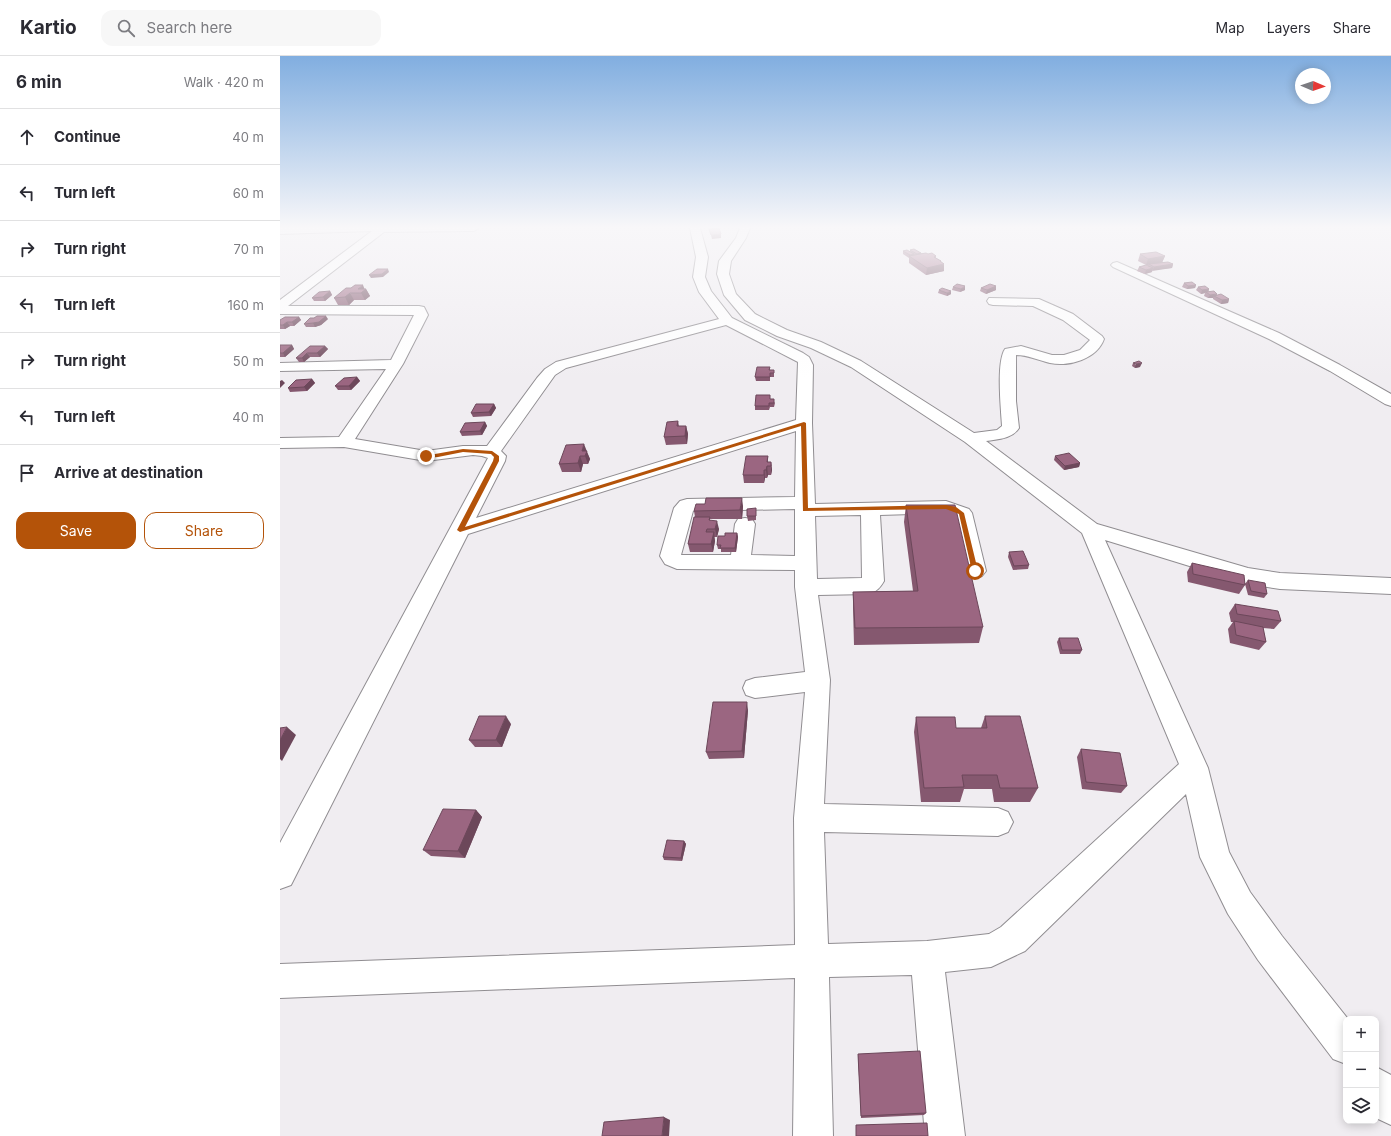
<!DOCTYPE html>
<meta charset="utf-8">
<style>
body{margin:0;font-family:Inter,sans-serif;background:#f7f7f7;color:#2b2b33}
.controls{position:absolute;right:12px;bottom:12px;display:grid;overflow:hidden;border-radius:8px;box-shadow:0 2px 10px #0003}
.controls button{width:36px;height:36px;display:grid;place-items:center;padding:0;border:0;border-bottom:1px solid #e1e1e2;background:#fff;color:#2b2b33;font:20px sans-serif}
.compass{position:absolute;left:1015px;top:12px;width:36px;height:36px;border-radius:50%;background:#fff;box-shadow:0 2px 10px #0003;rotate:92deg}
.stop{position:absolute;width:12px;height:12px;margin:-9px;border:3px solid #b45309;border-radius:50%;background:#fff}
.stop.end{background:#b45309;border-color:#fff;box-shadow:0 1px 4px #0008}
.list{margin:0;padding:0;list-style:none}
h2{display:flex;justify-content:space-between;align-items:center;height:52px;margin:0;padding:0 16px;font-size:17px}
h2 small{font-size:13px;font-weight:400;color:#7c7c81}
.list li{display:grid;grid-template-columns:26px 1fr auto;gap:12px;align-items:center;box-sizing:border-box;height:56px;padding:0 16px;border-top:1px solid #e1e1e2}
.list b{display:block;font-size:15px;white-space:nowrap}
.list em{font-size:13px;font-style:normal;color:#7c7c81}
.actions{display:flex;gap:8px;padding:12px 16px}
.actions a{flex:1;padding:9px 0;border:1px solid #b45309;border-radius:12px;text-align:center;font-size:14px;color:#b45309}
.actions .main{background:#b45309;color:#fff}
.icon{flex:none;width:22px;height:22px;fill:none;stroke:currentColor;stroke-width:2;stroke-linecap:round;stroke-linejoin:round}
.map{position:relative;flex:none;width:1111px;height:1080px;overflow:hidden}
header{display:flex;align-items:center;gap:24px;box-sizing:border-box;height:56px;padding:0 20px;background:#fff;border-bottom:1px solid #e1e1e2}
header strong{font-size:19px}
nav{display:flex;gap:22px;margin-inline-start:auto;font-size:14px}
.search{width:280px;height:36px;background:#f7f7f7;display:flex;align-items:center;gap:10px;box-sizing:border-box;padding:0 14px;border-radius:12px;color:#7c7c81;font-size:15px}
main{display:flex}
aside{flex:1;background:#fff}
.map>svg:first-child{display:block}
.lines{fill:none;stroke-linecap:round;stroke-linejoin:round}
.minor-casing{stroke:#908d91;stroke-width:2}
.minor{fill:#fff;fill-rule:evenodd}
.wall{fill:#85586f}
.shaded-wall{fill:#6c475a}
.building{fill:#9b6681;stroke:#6c475a}
.route{fill:#b45309}
</style>
<header>
<strong>Kartio</strong>
<div class="search"><svg class="icon" aria-label="search" viewBox="0 0 24 24"><circle cx="10" cy="10" r="6"/><path d="M15 15l6 6"/></svg>Search here</div>
<nav><a>Map</a><a>Layers</a><a>Share</a></nav>
</header>
<main>
<aside>
<h2>6 min<small>Walk · 420 m</small></h2>
<ul class="list">
<li><svg class="icon" aria-label="ahead" viewBox="0 0 24 24"><path d="M12 20V5M6 11l6-6 6 6"/></svg><div><b>Continue</b></div><em>40 m</em></li>
<li><svg class="icon" aria-label="left" viewBox="0 0 24 24"><path d="M17 20v-9H6M10 6l-5 5 5 5"/></svg><div><b>Turn left</b></div><em>60 m</em></li>
<li><svg class="icon" aria-label="right" viewBox="0 0 24 24"><path d="M7 20v-9h11M14 6l5 5-5 5"/></svg><div><b>Turn right</b></div><em>70 m</em></li>
<li><svg class="icon" aria-label="left" viewBox="0 0 24 24"><path d="M17 20v-9H6M10 6l-5 5 5 5"/></svg><div><b>Turn left</b></div><em>160 m</em></li>
<li><svg class="icon" aria-label="right" viewBox="0 0 24 24"><path d="M7 20v-9h11M14 6l5 5-5 5"/></svg><div><b>Turn right</b></div><em>50 m</em></li>
<li><svg class="icon" aria-label="left" viewBox="0 0 24 24"><path d="M17 20v-9H6M10 6l-5 5 5 5"/></svg><div><b>Turn left</b></div><em>40 m</em></li>
<li><svg class="icon" aria-label="arrive" viewBox="0 0 24 24"><path d="M6 21V4h12l-3 4 3 4H6"/></svg><div><b>Arrive at destination</b></div></li>
</ul>
<div class="actions"><a class="main">Save</a><a>Share</a></div>
</aside>
<div class="map">
<svg width="1111" height="1080" viewBox="0 0 1111 1080">
<rect width="100%" height="100%" fill="#f0edf1"/>
<g class="lines">
<defs>
<g id="minor">
<path d="M0,172H199L194,175L104,176L8,250H139L144,251L148,259L123,308L75,383L146,395L183,390H207L257,322L265,313L276,306L439,263L419,236L413,221L416,201L410,172H420L428,201L425,221L431,235L452,262L523,297L529,301L533,309L532,367L535,448L666,445L689,453L692,457L706,515L702,520L695,522L688,520L684,515L673,461L664,457L600,459L604,525C600,532 597,535 589,538L538,539L550,624L544,748L718,752L728,756L733,766L728,776L718,780L544,776L548,888L647,885L709,878L721,871L899,708L802,477L685,386L571,311L531,292L497,280L465,264L444,239L437,218L439,205L456,182L460,172H470L466,182L451,205L449,218L456,238L475,258L507,274L541,286L581,305L694,377L717,374L722,370C721,353 716,306 725,293L741,290L772,299H784L800,294L810,284L783,264L753,250L713,249L709,248L707,245L709,242L759,243L793,258L822,280L824,283C817,303 789,311 770,307C758,304 748,299 736,299V345L739,372C732,383 718,383 706,385L817,468L968,512L1000,517L1111,522V538L1000,533L968,528L825,484L928,712L949,796L970,836L1002,880L1068,963H1066V1008L1053,1003L978,904L948,858L920,801L906,738L745,895L711,911L665,916L685,1080H645L632,919L549,921L553,1080H513L515,922L0,942V908L515,889L514,762L525,636L475,642L466,639L463,632L466,625L475,622L525,616L515,531V514L397,513L385,508L380,500L394,452L400,445L407,443L515,441L516,375L188,478L11,829L0,833V787L208,402L202,400L193,399L146,405L64,391L0,392V382L59,381L106,313L0,315V307L111,304L134,259L0,258V244L92,175L0,178ZM446,269L518,306L516,364L196,462L225,405L226,400L221,395L275,319L286,312ZM515,453V500L471,499L475,468L472,463L465,462L458,463L455,468L451,499H401L413,455ZM581,459L582,522L537,523L535,460Z"/>
<path d="M837,206L999,277L1060,309L1111,338V350L1105,348L1050,315L989,283L833,211L831,209L833,207Z"/>
<path d="M1096,1011L1111,1019V1069L1096,1062Z"/>
</g>
</defs>
<use href="#minor" class="minor-casing"/>
<use href="#minor" class="minor"/>
</g>
<g class="wall">
<path d="M630,194L641,197L656,200V202L661,205L664,215L646,219L629,207V202L623,198V195L630,196Z"/>
<path d="M860,198L885,200L882,206L893,208L892,212L872,214V216L865,218L857,215L859,211L868,210V209H866L858,205Z"/>
<path d="M904,227L916,229L915,232L907,233L902,231Z"/>
<path d="M716,230V234L706,238L700,235L701,232Z"/>
<path d="M673,231L685,234L680,236L672,234Z"/>
<path d="M918,231L929,233L928,236L949,243L948,247L941,248L933,243V242H928L924,240L925,237L921,238L916,234Z"/>
<path d="M85,233H86L90,240L85,244H74L69,249H58L54,242Z"/>
<path d="M659,234L671,238L667,240L658,237Z"/>
<path d="M50,235L52,239L45,245H34L32,242Z"/>
<path d="M19,261L21,264L14,270H10L5,273H0V264Z"/>
<path d="M48,263L41,269L35,271H26L24,268Z"/>
<path d="M0,289H12L14,293L5,301H0Z"/>
<path d="M45,290L48,293L40,301H30L24,306H19L16,302Z"/>
<path d="M853,307L860,311L855,312L852,310Z"/>
<path d="M490,311V314H494V321H490V325H476L475,321Z"/>
<path d="M77,321L80,325L71,334H58L55,330Z"/>
<path d="M32,323L35,327L27,335L10,336L8,332Z"/>
<path d="M491,343L495,347L494,351H490L489,354H475V350Z"/>
<path d="M214,348L216,352L211,360L193,361L191,357Z"/>
<path d="M398,365L399,370H406L408,378L407,388L386,389L384,381Z"/>
<path d="M205,366L207,370L202,379L182,380L180,376Z"/>
<path d="M306,395L310,403L308,408H303L301,416H282L279,408Z"/>
<path d="M488,400V406H491L492,414L491,419H488L487,422H485L484,427H464L463,419Z"/>
<path d="M775,400L800,407L799,411L784,414L774,404Z"/>
<path d="M626,449L703,571L699,587L574,589L573,552V536L633,535L624,466Z"/>
<path d="M463,450L462,463H430V464L439,473L437,481H434L435,485L433,496H410L408,488L415,461L414,455Z"/>
<path d="M476,452V464L468,465L467,460Z"/>
<path d="M457,477L458,481L456,496H441V493H438L437,489L445,480Z"/>
<path d="M729,496L749,509L748,513L733,514L728,501Z"/>
<path d="M912,507L965,529L959,538L908,526L907,516Z"/>
<path d="M968,524L987,538L984,542L968,539L965,528Z"/>
<path d="M955,548L1001,565L994,573L983,572L986,586L979,594L950,587L948,573L953,566H951L949,557Z"/>
<path d="M779,582L802,594L800,598H780L777,586Z"/>
<path d="M468,654L464,702L429,703L426,696Z"/>
<path d="M705,660L758,732L750,746H714L712,733H684L680,746H641L634,676L636,661L676,672H701Z"/>
<path d="M231,668L222,691H195L189,684Z"/>
<path d="M801,693L847,730L841,737L802,733L797,701Z"/>
<path d="M196,754L202,761L185,802L151,800L143,794Z"/>
<path d="M404,785L406,788L402,805L384,804L383,801Z"/>
<path d="M578,998L646,1057L644,1059L581,1062L578,1001Z"/>
</g>
<g class="shaded-wall">
<path d="M441,178V182L432,183L431,179Z"/>
<path d="M885,200L882,207L869,208L868,209H866L868,203Z"/>
<path d="M660,205H661V209L664,208V215L646,219L647,212Z"/>
<path d="M893,208L892,212L872,215L874,211Z"/>
<path d="M873,212L872,216L865,218L866,214Z"/>
<path d="M108,213L109,216L103,221L91,222L89,219Z"/>
<path d="M83,229L85,234L86,233L90,240L85,244L81,237L78,233Z"/>
<path d="M916,229L915,232L907,233L908,230Z"/>
<path d="M685,230V234L680,236L681,233Z"/>
<path d="M716,230V234L706,238L707,234Z"/>
<path d="M929,233L928,237L926,236L925,237L921,238L922,234Z"/>
<path d="M50,235L52,239L45,245L43,241Z"/>
<path d="M671,235V238L667,240V237Z"/>
<path d="M70,237L74,244L69,249L65,241Z"/>
<path d="M937,238L936,241L934,240L933,242H928L930,239Z"/>
<path d="M949,243L948,247L941,248L942,244Z"/>
<path d="M46,260L48,263L41,269L35,271L33,267Z"/>
<path d="M19,261L21,264L14,270L12,266Z"/>
<path d="M7,266L10,270L5,273L3,269Z"/>
<path d="M12,289L14,293L5,301L3,297Z"/>
<path d="M45,290L48,293L40,301L37,297Z"/>
<path d="M27,297L30,301L24,306L22,302Z"/>
<path d="M862,307L860,311L855,312L856,308Z"/>
<path d="M77,321L80,325L71,334L69,330Z"/>
<path d="M32,323L35,327L27,335L24,331Z"/>
<path d="M2,324L5,327L0,332V325Z"/>
<path d="M214,348L216,352L211,360L209,356Z"/>
<path d="M205,366L207,370L202,379L200,375Z"/>
<path d="M406,370L408,378L407,388L405,380Z"/>
<path d="M304,388L310,403L308,408L305,400L302,395Z"/>
<path d="M300,400L303,408L301,416L298,407Z"/>
<path d="M491,406L492,414L491,419Z"/>
<path d="M800,407L799,411L784,414L785,410Z"/>
<path d="M487,410L488,419L487,422L486,414Z"/>
<path d="M484,414L485,422L484,427Z"/>
<path d="M462,442L463,450L462,463L460,454Z"/>
<path d="M437,465L439,473L437,481L435,473Z"/>
<path d="M434,476L435,485L433,496L431,488Z"/>
<path d="M457,477L458,481L456,496L455,492Z"/>
<path d="M467,646L468,654L464,702L462,695Z"/>
<path d="M226,660L231,668L222,691L216,684Z"/>
<path d="M7,671L16,679L2,705L0,703V684Z"/>
<path d="M196,754L202,761L185,802L178,795Z"/>
<path d="M404,785L406,788L402,805L401,802Z"/>
<path d="M384,1061L390,1064L389,1080H382Z"/>
</g>
<g class="building">
<path d="M439,172L441,178L431,179L429,173Z"/>
<path d="M634,193L641,197L637,198L630,194Z"/>
<path d="M627,194L634,198L630,199L623,195Z"/>
<path d="M876,196L885,200L868,203L860,198Z"/>
<path d="M646,197L648,198L652,197L656,200L654,201L661,205H660L664,208L647,212L629,200Z"/>
<path d="M888,206L893,208L874,211L869,208Z"/>
<path d="M866,209L873,212L866,214L859,211Z"/>
<path d="M97,213H108L102,218L89,219Z"/>
<path d="M912,226L916,229L908,230L904,227Z"/>
<path d="M677,228L685,230L681,233L673,231Z"/>
<path d="M710,228L716,230L707,234L701,232Z"/>
<path d="M75,229H83L78,233H86L81,237H70L65,241L54,242L66,232H71Z"/>
<path d="M925,230L929,233L922,234L918,231Z"/>
<path d="M662,232L671,235L667,237L659,234Z"/>
<path d="M50,235L43,241L32,242L39,236Z"/>
<path d="M934,235L937,238L930,239L926,236Z"/>
<path d="M941,238L949,243L942,244L934,240Z"/>
<path d="M37,260H46L39,266L33,267L24,268L30,262H34Z"/>
<path d="M5,261H19L12,266H7L3,269H0V264Z"/>
<path d="M0,289H12L3,297H0Z"/>
<path d="M30,290H45L37,297H27L22,302H16Z"/>
<path d="M859,305L862,307L856,308L853,307Z"/>
<path d="M477,311H490L489,314H494V317H490V321H475Z"/>
<path d="M77,321L69,330H55L64,322Z"/>
<path d="M32,323L24,331L8,332L16,324Z"/>
<path d="M476,339H490V343H494V347H489V350H475Z"/>
<path d="M196,348H214L209,356L191,357Z"/>
<path d="M398,365L397,370H406L405,380L384,381L387,366Z"/>
<path d="M205,366L200,375L180,376L185,367Z"/>
<path d="M304,388L302,395H307L305,400H300L298,407L279,408L286,389Z"/>
<path d="M789,397L800,407L785,410L775,400Z"/>
<path d="M466,400H488L487,406H491V410H487L486,414H484V419H463Z"/>
<path d="M426,442H462L460,454L414,455L416,448H425Z"/>
<path d="M626,449H675L703,571L575,572L573,536L638,535Z"/>
<path d="M476,452V460H467V453Z"/>
<path d="M414,461H430L429,464L437,465L435,473H427L426,476H434L431,488H408Z"/>
<path d="M445,477H457L455,492H440L441,489H437L438,480H445Z"/>
<path d="M743,495L749,509L734,510L729,496Z"/>
<path d="M912,507L964,519L965,529L913,518Z"/>
<path d="M968,524L985,527L987,538L971,535Z"/>
<path d="M955,548L998,555L1001,565L957,558Z"/>
<path d="M954,565L983,571L986,586L956,579Z"/>
<path d="M779,582H798L802,594H782Z"/>
<path d="M433,646H467L462,695L426,696Z"/>
<path d="M199,660H226L216,684H189Z"/>
<path d="M705,660H740L758,732H720L717,719H682L684,731L644,732L636,661H675L676,672H707Z"/>
<path d="M7,671L0,684V672Z"/>
<path d="M801,693L840,697L847,730L806,726Z"/>
<path d="M163,753L196,754L178,795L143,794Z"/>
<path d="M387,784L404,785L401,802L383,801Z"/>
<path d="M640,995L646,1057L581,1060L578,998Z"/>
<path d="M384,1061L382,1080H322L324,1066Z"/>
<path d="M647,1067L648,1080H576V1069Z"/>
</g>
<linearGradient id="sky" x2="0" y2="1"><stop stop-color="#81aee0"/><stop offset="0.53" stop-color="#f8f7f9"/><stop offset="1" stop-color="#f8f7f9" stop-opacity="0"/></linearGradient>
<rect width="1111" height="323" fill="url(#sky)"/>
<path class="route" d="M524,366L526,367L528,452L666,449L676,451L684,457L698,515V516L695,517L692,515L679,458L666,453L523,455L521,370L180,476L177,474L213,405L214,401L211,398L183,396L158,401L146,402L144,400L183,393L212,395L219,400V405L185,471Z"/>
</svg>
<div class="controls">
<button>+</button>
<button>−</button>
<button><svg class="icon" aria-label="layers" viewBox="0 0 24 24"><path d="M12 4l9 5-9 5-9-5zM3 14l9 5 9-5"/></svg></button>
</div>
<svg class="compass" viewBox="-18 -18 36 36"><path d="M0-13l5 13h-10z" fill="#e53935"/><path d="M0 13l5-13h-10z" fill="#7c7c81"/></svg>
<div class="stop" style="left:695px;top:515px"></div>
<div class="stop end" style="left:146px;top:400px"></div>
</div>
</main>
